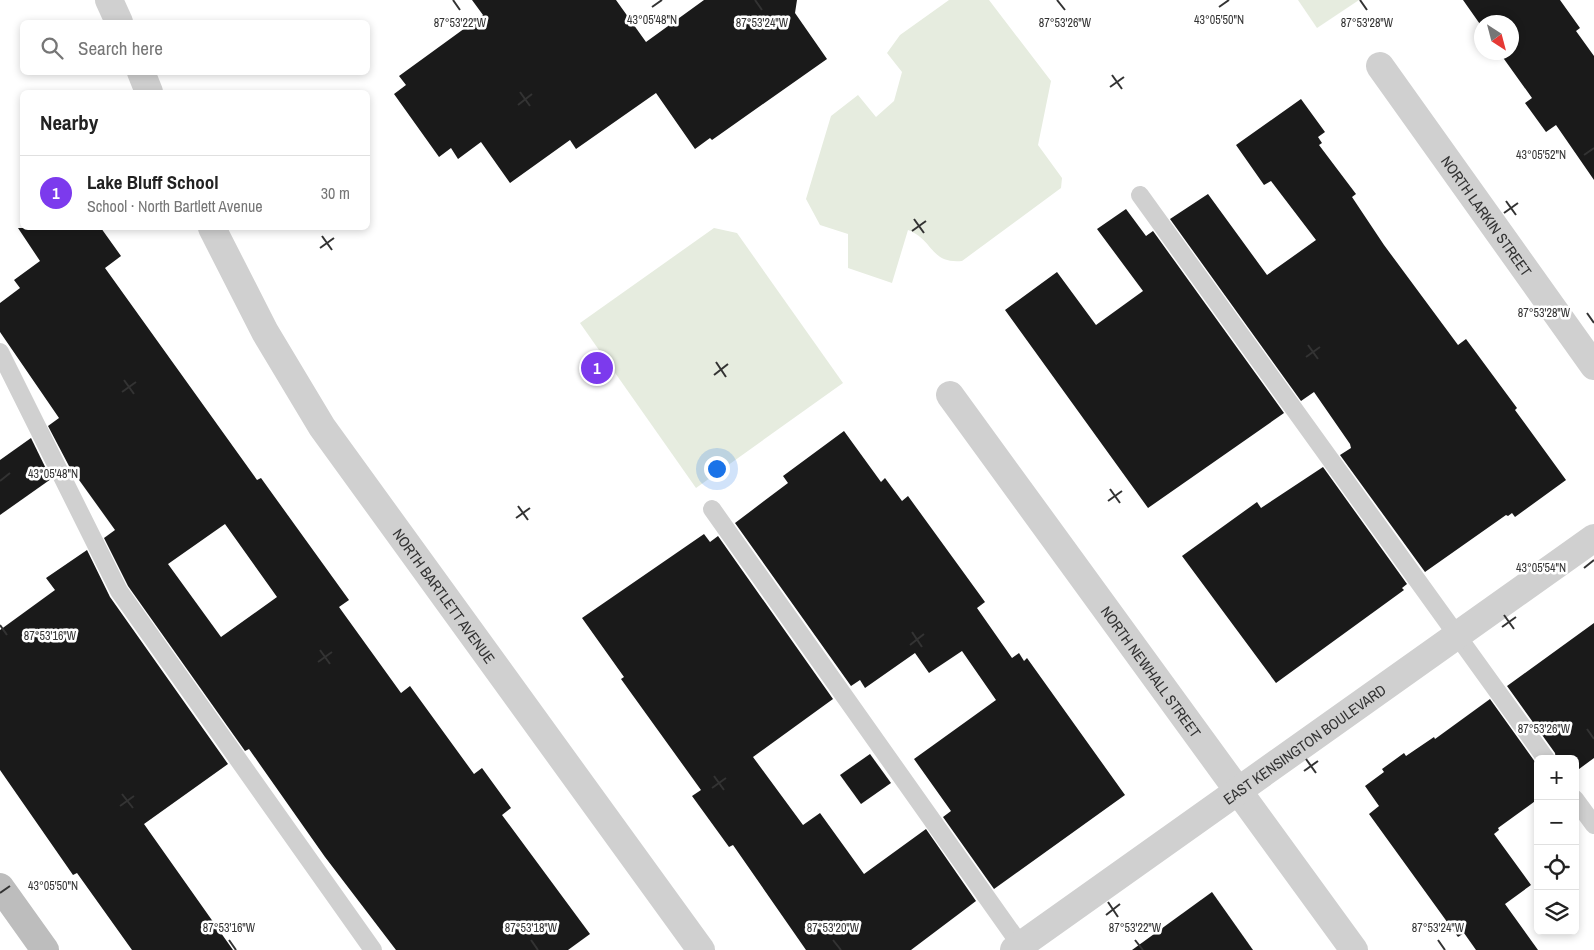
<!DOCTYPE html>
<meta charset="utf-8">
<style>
body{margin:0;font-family:"Archivo Narrow",sans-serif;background:#f2f2f2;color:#222}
.controls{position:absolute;right:15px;bottom:15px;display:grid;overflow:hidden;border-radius:8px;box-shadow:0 2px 8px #0003}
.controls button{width:45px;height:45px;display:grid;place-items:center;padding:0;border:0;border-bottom:1px solid #e0e0e0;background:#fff;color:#222;font:25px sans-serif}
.compass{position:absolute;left:1474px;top:15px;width:45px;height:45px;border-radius:50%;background:#fff;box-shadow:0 2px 8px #0003;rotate:144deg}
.you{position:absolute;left:716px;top:468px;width:18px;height:18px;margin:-12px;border:4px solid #fff;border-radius:50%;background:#1a73e8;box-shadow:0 0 0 8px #1a73e833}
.badge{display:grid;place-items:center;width:32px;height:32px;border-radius:50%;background:#7c3aed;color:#fff;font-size:16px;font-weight:700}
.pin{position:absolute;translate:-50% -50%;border:2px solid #fff;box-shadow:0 1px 5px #0006}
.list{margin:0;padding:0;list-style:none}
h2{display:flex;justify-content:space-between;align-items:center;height:65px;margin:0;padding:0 20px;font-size:21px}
h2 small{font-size:16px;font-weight:400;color:#767676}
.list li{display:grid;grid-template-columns:32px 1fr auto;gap:15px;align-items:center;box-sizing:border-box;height:75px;padding:0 20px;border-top:1px solid #e0e0e0}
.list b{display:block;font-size:19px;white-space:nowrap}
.list p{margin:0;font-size:16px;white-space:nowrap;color:#767676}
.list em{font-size:16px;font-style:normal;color:#767676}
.icon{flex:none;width:28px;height:28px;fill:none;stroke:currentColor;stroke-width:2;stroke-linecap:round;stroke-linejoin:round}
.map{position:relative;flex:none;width:1594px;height:950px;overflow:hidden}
.search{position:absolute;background:#fff;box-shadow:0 2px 8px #0003;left:20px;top:20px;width:350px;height:55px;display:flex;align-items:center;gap:12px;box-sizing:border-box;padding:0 18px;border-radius:8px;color:#767676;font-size:19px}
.panel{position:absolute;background:#fff;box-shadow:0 2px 8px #0003;left:20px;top:90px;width:350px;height:140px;border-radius:8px}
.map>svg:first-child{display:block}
.green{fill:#e6ecdf}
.building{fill:#1a1a1a;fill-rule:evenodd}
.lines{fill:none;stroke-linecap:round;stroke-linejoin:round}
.service{stroke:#d0d0d0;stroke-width:18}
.minor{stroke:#d0d0d0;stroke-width:28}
.secondary{stroke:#bdbdbd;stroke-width:28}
.ticks{fill:none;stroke:#333;stroke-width:2}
.labels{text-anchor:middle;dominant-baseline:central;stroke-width:5;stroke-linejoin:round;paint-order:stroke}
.street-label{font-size:15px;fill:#333;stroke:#fff}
.ticks-label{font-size:12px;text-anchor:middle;fill:#333;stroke:#fff;stroke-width:5;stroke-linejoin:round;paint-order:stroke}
</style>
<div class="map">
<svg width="1594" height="950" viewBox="0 0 1594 950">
<rect width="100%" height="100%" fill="#fff"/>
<g class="green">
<path d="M949,0H989L1051,81L1038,145L1062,178L1061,188L962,261C930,264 934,240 908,230L892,283L848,268V234L820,225L806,199L831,116L858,95L876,117L894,101L902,72L887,53L900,35Z"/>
<path d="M1298,0H1359L1317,28Z"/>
<path d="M714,228L737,233L843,383L696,488L580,323Z"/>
</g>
<g class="building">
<path d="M472,0H616L646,42L704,0H797L795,13L827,59L712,140L710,138L695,149L656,93L576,149L570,140L510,183L481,142L458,159L451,148L439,157L394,94L406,85L399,76L483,15Z"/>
<path d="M1463,0H1560L1580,28L1576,31L1594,56V180L1556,125L1546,132L1525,103L1532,98L1499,52H1512V22H1482V27Z"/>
<path d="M1301,99L1325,132L1318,137L1322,143L1319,145L1356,194L1352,197L1384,245L1458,345L1466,339L1517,408L1515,410L1566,480L1515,517L1512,513L1508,516L1506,515L1425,572L1340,455L1351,448L1350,444L1314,392L1301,401L1170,219L1208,194L1267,275L1316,240L1271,181L1264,185L1236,145Z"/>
<path d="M1126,209L1146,236L1153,231L1284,413L1148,508L1005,310L1057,272L1096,325L1143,291L1097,229Z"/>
<path d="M18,228H101L121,256L105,268L257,480L261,478L349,600L339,607L401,693L410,686L474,774L482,768L511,808L502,815L590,934L568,950H396L325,857L249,749L245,751L128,586L104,538L115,530L69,466L48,426L59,418L0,332V303L20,288L14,280L40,261ZM225,524L277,597L221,637L168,564Z"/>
<path d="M844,431L881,482L885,478L902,501L908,496L985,602L977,608L1012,658L1019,653L1024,661L1027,658L1125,795L994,889L943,817L951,811L914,759L996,700L962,651L929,673L915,653L865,688L860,680L851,686L735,523L788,483L783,476Z"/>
<path d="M31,438L51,479L0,515V460Z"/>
<path d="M1323,467L1407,584L1402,588L1404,590L1276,683L1182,556L1257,502L1261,508Z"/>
<path d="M704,534L710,542L718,536L833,699L753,757L803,825L820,813L864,874L926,829L976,901L911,950H806L733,845L729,847L692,796L701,790L621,679L624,677L582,618Z"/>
<path d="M87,550L110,597L228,764L144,824L233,950H132L77,873L73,875L0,770V630L55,590L46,578Z"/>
<path d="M1594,623V758L1575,772V759H1556L1555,753L1507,686Z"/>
<path d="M1490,699L1538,766V799L1498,828L1499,830L1494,834L1531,885L1505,904L1538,950H1476L1464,933L1458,937L1369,814L1379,806L1365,786L1384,772L1382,769L1404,753L1406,756L1434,737L1435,739Z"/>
<path d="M870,754L891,783L861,804L840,775Z"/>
<path d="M1212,892L1253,950H1132Z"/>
</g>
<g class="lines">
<g class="service">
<path d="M1140,195L1546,759"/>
<path d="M0,352L119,591L373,950"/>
<path d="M712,509L1024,950"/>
<path d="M1575,799L1594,825"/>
</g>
<g class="minor">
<path d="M109,0L119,22"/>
<path id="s1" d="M1380,66L1594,366"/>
<path d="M141,72L149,92"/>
<path id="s2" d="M212,228L265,332L322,427L701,950"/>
<path id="s3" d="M950,395L1354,950"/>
<path id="s4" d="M1014,950L1594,538"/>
</g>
<path class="secondary" d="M0,887L45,950"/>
</g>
<path class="ticks" d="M453,0L460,10M755,0L762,10M1057,0L1065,10M1360,0L1367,10M652,7L662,0M1219,7L1229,0M1112,75L1122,89M1110,87L1124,77M520,92L530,106M518,105L532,94M1584,155L1594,148M1506,201L1516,215M1504,213L1518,203M914,219L924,233M912,231L926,221M322,236L332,250M320,248L334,238M1587,313L1594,323M1308,345L1318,359M1306,357L1320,347M716,362L726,377M714,375L728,364M124,380L134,394M122,392L136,382M0,481L10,473M1110,489L1120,503M1108,501L1122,491M518,506L528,520M516,518L530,508M1584,568L1594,560M1504,615L1514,629M0,625L7,635M1502,627L1516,617M912,632L922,647M910,645L924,634M320,650L330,664M318,662L332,652M1587,729L1594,739M1306,759L1316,773M1304,771L1318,761M714,776L724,790M712,788L726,778M122,794L133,808M120,806L134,796M0,893L10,886M1108,902L1118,917M1106,915L1120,904M229,940L236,950M531,940L538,950M833,940L841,950M1135,940L1143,950M1438,940L1445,950"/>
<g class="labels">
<g class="street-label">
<text stroke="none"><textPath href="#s1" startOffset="184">NORTH LARKIN STREET</textPath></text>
<text stroke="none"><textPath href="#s2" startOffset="436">NORTH BARTLETT AVENUE</textPath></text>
<text stroke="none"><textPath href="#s3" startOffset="342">NORTH NEWHALL STREET</textPath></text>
<text stroke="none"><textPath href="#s4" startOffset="356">EAST KENSINGTON BOULEVARD</textPath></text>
</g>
</g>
<g class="ticks-label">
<text x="652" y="24">43°05'48"N</text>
<text x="1219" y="24">43°05'50"N</text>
<text x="460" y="27">87°53'22"W</text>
<text x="762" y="27">87°53'24"W</text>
<text x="1065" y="27">87°53'26"W</text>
<text x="1367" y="27">87°53'28"W</text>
<text x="1541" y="159">43°05'52"N</text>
<text x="1544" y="317">87°53'28"W</text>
<text x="53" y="478">43°05'48"N</text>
<text x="1541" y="572">43°05'54"N</text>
<text x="50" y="640">87°53'16"W</text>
<text x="1544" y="733">87°53'26"W</text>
<text x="53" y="890">43°05'50"N</text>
<text x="229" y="932">87°53'16"W</text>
<text x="531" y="932">87°53'18"W</text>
<text x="833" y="932">87°53'20"W</text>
<text x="1135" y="932">87°53'22"W</text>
<text x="1438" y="932">87°53'24"W</text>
</g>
</svg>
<div class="controls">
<button>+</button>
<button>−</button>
<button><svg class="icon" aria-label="locate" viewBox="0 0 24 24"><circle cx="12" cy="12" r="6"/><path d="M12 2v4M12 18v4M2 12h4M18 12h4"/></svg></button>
<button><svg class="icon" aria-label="layers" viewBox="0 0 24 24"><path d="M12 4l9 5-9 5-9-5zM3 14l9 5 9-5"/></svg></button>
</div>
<svg class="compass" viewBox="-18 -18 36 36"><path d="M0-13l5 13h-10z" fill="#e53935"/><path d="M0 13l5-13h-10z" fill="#767676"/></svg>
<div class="you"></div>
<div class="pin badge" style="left:597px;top:368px">1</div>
<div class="search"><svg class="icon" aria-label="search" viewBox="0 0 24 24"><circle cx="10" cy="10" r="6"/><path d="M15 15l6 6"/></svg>Search here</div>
<section class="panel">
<h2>Nearby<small></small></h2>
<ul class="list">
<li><span class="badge">1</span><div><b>Lake Bluff School</b><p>School · North Bartlett Avenue</p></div><em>30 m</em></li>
</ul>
</section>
</div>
